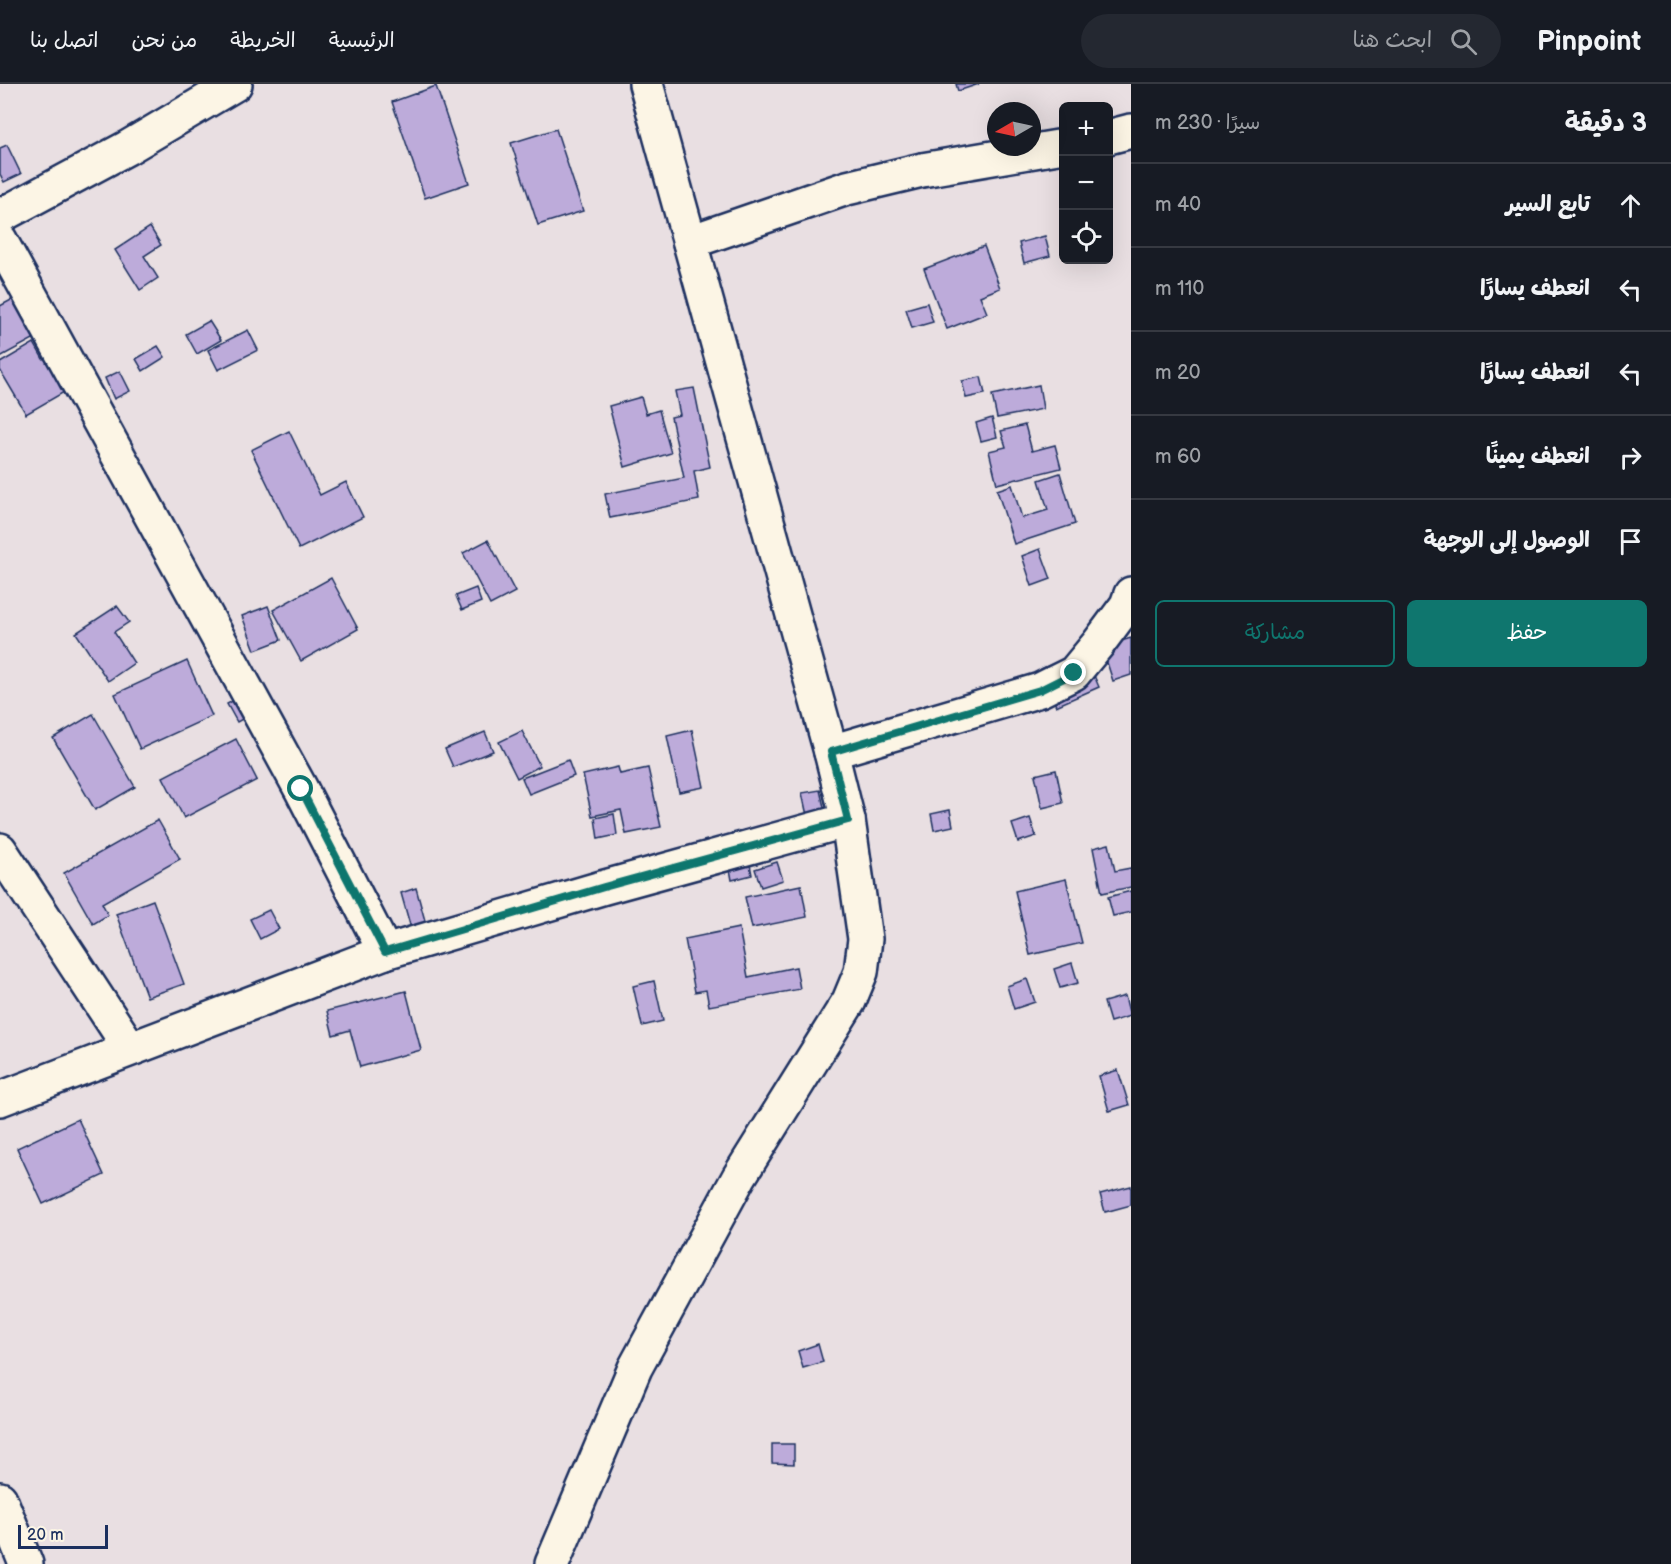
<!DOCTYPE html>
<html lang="ar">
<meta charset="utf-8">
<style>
body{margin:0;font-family:"Balsamiq Sans","Playpen Sans Arabic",sans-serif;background:#242831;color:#f1f3f6;direction:rtl}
.controls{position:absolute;right:18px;top:18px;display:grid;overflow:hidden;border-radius:9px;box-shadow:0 6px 24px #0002}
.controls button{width:54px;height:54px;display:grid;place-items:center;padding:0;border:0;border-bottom:2px solid #363941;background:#171b24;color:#f1f3f6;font:30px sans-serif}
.compass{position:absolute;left:987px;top:18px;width:54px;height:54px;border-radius:50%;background:#171b24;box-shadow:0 6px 24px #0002;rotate:261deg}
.scale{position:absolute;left:18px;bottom:15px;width:90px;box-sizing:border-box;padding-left:6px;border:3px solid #1b2f5e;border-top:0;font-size:16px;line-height:21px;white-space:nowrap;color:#1b2f5e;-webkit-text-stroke:4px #fcf5e5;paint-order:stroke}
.stop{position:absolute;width:18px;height:18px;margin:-14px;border:4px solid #0f766e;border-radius:50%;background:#fff}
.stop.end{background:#0f766e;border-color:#fff;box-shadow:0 2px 6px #0008}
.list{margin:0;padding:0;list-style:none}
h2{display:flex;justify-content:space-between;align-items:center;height:78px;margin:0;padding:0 24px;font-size:26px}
h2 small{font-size:20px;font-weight:400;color:#9ea1a6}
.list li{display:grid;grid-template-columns:39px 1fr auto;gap:18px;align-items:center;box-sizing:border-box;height:84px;padding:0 24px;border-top:2px solid #363941}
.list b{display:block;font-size:22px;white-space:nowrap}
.list em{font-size:20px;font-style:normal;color:#9ea1a6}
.actions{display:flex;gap:12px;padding:18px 24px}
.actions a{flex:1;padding:14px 0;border:2px solid #0f766e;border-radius:9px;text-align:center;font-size:21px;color:#0f766e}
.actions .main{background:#0f766e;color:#fff}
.icon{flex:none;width:33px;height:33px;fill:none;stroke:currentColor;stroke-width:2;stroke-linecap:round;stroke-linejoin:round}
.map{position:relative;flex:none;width:1131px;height:1480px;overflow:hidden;direction:ltr}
header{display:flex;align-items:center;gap:36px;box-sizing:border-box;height:84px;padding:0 30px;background:#171b24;border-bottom:2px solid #363941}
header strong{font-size:28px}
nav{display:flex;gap:33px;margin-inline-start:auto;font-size:21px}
.search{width:420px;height:54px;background:#242831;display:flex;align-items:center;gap:15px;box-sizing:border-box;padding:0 21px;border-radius:33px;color:#9ea1a6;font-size:22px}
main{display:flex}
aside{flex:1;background:#171b24}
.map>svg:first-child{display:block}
.building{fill:#bdabda;stroke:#1b2f5e;stroke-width:1.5}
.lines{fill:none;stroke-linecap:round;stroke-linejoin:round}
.minor-casing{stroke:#1b2f5e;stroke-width:38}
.minor{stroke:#fcf5e5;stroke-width:33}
.route{stroke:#0f766e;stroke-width:8}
</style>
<header>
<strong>Pinpoint</strong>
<div class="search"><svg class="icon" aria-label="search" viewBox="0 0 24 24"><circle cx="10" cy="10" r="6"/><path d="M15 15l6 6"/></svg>ابحث هنا</div>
<nav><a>الرئيسية</a><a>الخريطة</a><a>من نحن</a><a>اتصل بنا</a></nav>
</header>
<main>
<aside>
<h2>3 دقيقة<small>سيرًا · 230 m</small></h2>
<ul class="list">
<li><svg class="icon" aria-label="ahead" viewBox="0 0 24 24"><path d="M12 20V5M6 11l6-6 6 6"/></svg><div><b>تابع السير</b></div><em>40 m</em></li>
<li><svg class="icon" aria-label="left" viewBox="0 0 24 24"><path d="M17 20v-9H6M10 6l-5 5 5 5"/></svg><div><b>انعطف يسارًا</b></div><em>110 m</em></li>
<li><svg class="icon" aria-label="left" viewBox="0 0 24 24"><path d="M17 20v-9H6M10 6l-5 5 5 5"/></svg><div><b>انعطف يسارًا</b></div><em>20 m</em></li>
<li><svg class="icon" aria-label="right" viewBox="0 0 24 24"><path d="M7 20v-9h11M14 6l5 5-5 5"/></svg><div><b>انعطف يمينًا</b></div><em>60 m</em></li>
<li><svg class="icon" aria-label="arrive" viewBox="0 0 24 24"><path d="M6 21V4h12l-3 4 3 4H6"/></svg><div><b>الوصول إلى الوجهة</b></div></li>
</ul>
<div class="actions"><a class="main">حفظ</a><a>مشاركة</a></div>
</aside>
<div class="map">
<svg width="1131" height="1480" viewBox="0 0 1131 1480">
<rect width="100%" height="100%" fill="#e9dfe2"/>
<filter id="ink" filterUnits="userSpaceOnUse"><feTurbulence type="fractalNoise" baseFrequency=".0167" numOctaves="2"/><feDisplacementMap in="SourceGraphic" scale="12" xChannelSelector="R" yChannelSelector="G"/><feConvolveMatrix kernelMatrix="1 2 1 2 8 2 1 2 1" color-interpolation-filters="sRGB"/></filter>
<g filter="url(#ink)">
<g class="building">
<path d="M956,0H979L958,7Z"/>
<path d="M436,2L469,99L425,114L392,18Z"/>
<path d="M556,45L583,127L538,141L511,59Z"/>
<path d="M7,61L21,90L4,98L0,90V64Z"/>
<path d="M150,143L161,161L144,172L158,194L140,206L115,166Z"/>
<path d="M1045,152L1050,172L1024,179L1019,159Z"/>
<path d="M984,162L1000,204L980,212L987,229L947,245L924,185Z"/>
<path d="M13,215L35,254L0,273V222Z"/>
<path d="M927,219L933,238L912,244L906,225Z"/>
<path d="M209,237L221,256L197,270L186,250Z"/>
<path d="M248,246L258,266L218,286L208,266Z"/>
<path d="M34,259L43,275L58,266L78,300L26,330L0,286V279Z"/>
<path d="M158,262L165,273L143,287L136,275Z"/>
<path d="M120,287L130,307L114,315L105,294Z"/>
<path d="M981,293L985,310L966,314L962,297Z"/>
<path d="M1039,301L1043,325L997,334L992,311Z"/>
<path d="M694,304L710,383L694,387L699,416L610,434L605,410L684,394L671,333L680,331L675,307Z"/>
<path d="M641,313L646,330L659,326L671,369L625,383L609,322Z"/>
<path d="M992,334L997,353L981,357L976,339Z"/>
<path d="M1025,341L1032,367L1055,361L1061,384L997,400L989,367L1006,363L1001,347Z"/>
<path d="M289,347L320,411L346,398L363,433L299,465L251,366Z"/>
<path d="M1060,389L1075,440L1014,460L997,406L1012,401L1022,434L1048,426L1039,396Z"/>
<path d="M488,456L515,508L490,521L463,469Z"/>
<path d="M1040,465L1051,495L1032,502L1022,472Z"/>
<path d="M331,494L358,545L301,577L273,526Z"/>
<path d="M476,504L481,518L462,526L456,512Z"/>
<path d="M117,522L129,538L114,548L134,579L108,597L76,549Z"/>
<path d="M268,522L281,556L255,566L242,532Z"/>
<path d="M1131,554V591L1113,597L1102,563Z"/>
<path d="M1083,566L1099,603L1056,622L1041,585Z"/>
<path d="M187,577L212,632L140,665L115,610Z"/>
<path d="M245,610L255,628L237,638L227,620Z"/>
<path d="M93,630L135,703L95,726L53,654Z"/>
<path d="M692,646L704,703L679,708L667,652Z"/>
<path d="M522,647L540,682L517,694L499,658Z"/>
<path d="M485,648L493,667L453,683L445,665Z"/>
<path d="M236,655L257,696L184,734L163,693Z"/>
<path d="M568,676L574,692L529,710L522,694Z"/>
<path d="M618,683L620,690L648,684L661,743L626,750L621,726L592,732L583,691Z"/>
<path d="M1056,686L1063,719L1042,724L1035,691Z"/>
<path d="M820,706L826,732L808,736L802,709Z"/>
<path d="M950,726L953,742L934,746L931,730Z"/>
<path d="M614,730L617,751L598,755L595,734Z"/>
<path d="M1030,734L1036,752L1018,758L1012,740Z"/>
<path d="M158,736L180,775L102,819L108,831L93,840L64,789Z"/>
<path d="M1109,760L1115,787L1131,784V803L1102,809L1093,764Z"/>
<path d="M749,775L752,791L732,796L729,780Z"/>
<path d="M777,778L783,796L761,803L755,785Z"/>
<path d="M1066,795L1082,859L1030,871L1015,807Z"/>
<path d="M801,801L807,833L752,844L745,813Z"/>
<path d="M416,804L427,844L412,848L401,809Z"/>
<path d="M1131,807V828L1113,832L1108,813Z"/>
<path d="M153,816L184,900L147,913L116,830Z"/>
<path d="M269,826L279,845L260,855L250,835Z"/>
<path d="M739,844L748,893L796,883L800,905L709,922L706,906L695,908L685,855Z"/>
<path d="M1072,879L1078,899L1060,904L1054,885Z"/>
<path d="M1027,895L1035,918L1014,925L1007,902Z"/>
<path d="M654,897L663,937L642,942L633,902Z"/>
<path d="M406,907L421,966L360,983L350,946L333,951L327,927Z"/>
<path d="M1125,912L1130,932L1110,938L1104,918Z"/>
<path d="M1118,986L1129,1021L1109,1027L1099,992Z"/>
<path d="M78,1035L104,1091L43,1120L17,1064Z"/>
<path d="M1131,1102V1121L1105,1128L1100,1110Z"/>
<path d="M818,1260L823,1278L803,1284L798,1267Z"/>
<path d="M772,1360H794V1380L772,1379Z"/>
</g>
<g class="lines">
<defs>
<g id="minor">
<path d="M1108,53L1131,47"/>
<path d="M0,132L127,64L235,0"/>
<path d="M0,156L301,705L385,868"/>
<path d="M690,158L847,104L922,86L1064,62"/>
<path d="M831,668L1040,606L1074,589L1098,560L1127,521L1131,510"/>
<path d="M0,766L130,964"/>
<path d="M0,1015L385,868L605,803L848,736"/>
<path d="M0,1415L26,1480"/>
<path d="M552,1480L635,1284L739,1093L849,917L861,888L865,855L848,736L831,668L646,0"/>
</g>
</defs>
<use href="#minor" class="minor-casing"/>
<use href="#minor" class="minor"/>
</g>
</g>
<g class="lines" filter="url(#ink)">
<path class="route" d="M301,705L385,868L604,803L848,736L831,668L1040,606L1074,589"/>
</g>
</svg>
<div class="controls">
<button>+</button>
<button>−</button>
<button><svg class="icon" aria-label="locate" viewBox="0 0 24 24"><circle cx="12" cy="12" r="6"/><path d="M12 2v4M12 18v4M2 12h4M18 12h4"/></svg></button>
</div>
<svg class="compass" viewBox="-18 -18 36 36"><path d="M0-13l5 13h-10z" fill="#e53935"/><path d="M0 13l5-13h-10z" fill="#9ea1a6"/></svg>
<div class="scale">20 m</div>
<div class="stop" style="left:301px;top:705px"></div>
<div class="stop end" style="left:1074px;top:589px"></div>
</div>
</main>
